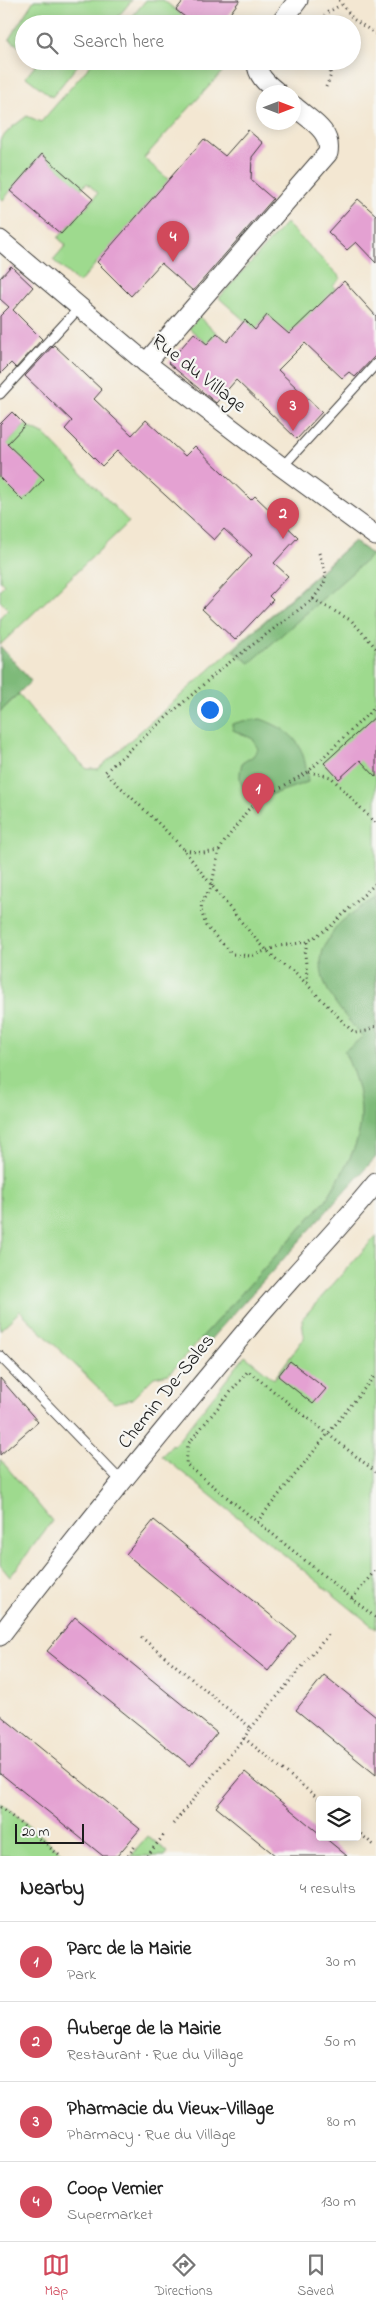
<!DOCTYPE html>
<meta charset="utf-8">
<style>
body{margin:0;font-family:"Indie Flower",sans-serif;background:#f6f6f6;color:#222}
.controls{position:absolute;right:15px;bottom:15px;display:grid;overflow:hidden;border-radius:5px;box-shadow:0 2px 12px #0003}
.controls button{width:45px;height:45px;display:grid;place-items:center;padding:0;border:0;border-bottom:1px solid #e0e0e0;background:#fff;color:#222;font:25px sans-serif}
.compass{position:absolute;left:256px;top:85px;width:45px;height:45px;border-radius:50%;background:#fff;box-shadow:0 2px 12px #0003;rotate:90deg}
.scale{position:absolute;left:15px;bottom:12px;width:69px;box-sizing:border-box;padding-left:5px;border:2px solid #1c1c1c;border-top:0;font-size:14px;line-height:18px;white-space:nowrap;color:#1c1c1c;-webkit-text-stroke:4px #f6f6f2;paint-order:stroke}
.you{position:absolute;left:209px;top:709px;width:18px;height:18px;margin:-12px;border:4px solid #fff;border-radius:50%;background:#1a73e8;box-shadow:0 0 0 8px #1a73e833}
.badge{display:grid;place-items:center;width:32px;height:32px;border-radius:50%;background:#d1495b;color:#fff;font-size:16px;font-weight:700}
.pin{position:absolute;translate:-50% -41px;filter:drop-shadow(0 1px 2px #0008)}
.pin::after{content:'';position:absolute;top:26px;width:18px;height:15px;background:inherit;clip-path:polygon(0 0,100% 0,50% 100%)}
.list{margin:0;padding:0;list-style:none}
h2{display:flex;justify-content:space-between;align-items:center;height:65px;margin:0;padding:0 20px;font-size:21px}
h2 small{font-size:16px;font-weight:400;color:#767676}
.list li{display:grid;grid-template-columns:32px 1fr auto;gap:15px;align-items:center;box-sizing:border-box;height:80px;padding:0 20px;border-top:1px solid #e0e0e0}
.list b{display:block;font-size:19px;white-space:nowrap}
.list p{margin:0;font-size:16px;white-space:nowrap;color:#767676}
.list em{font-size:16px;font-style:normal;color:#767676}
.icon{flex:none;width:28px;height:28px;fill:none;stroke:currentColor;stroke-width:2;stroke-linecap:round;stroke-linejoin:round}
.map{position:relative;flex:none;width:376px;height:1856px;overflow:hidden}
.search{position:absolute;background:#fff;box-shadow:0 2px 12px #0003;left:15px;right:15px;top:15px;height:55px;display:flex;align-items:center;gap:12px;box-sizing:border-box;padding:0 18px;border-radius:28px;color:#767676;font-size:19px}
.sheet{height:385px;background:#fff}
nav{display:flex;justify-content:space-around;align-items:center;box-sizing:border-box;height:70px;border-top:1px solid #e0e0e0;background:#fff;font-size:14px;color:#767676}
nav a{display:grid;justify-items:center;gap:2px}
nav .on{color:#d1495b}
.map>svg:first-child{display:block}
.green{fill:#9eda8e;stroke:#5d7b55}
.forest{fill:#7eba79;stroke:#4d6b4a}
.building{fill:#e4a1d2}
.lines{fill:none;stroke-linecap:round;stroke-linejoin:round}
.lane-casing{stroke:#3c3a37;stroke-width:11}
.street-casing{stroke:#3c3a37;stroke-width:21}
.path{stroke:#3c3a37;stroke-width:3;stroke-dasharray:1 4;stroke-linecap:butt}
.lane{stroke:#fff;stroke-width:9}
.street{stroke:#fff;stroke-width:19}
.labels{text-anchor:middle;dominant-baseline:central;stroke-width:4.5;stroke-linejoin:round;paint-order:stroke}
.street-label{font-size:20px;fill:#1c1c1c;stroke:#f6f6f2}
</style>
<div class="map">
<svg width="376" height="1856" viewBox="0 0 376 1856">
<rect width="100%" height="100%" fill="#f6f6f2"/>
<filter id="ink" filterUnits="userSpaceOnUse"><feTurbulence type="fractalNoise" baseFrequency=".02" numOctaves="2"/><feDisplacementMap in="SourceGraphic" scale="10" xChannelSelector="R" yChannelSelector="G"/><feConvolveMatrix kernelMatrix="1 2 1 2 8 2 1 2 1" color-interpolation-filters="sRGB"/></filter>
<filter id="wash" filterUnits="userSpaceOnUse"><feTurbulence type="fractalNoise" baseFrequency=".0096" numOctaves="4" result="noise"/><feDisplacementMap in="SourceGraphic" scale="20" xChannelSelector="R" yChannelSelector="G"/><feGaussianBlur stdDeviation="1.12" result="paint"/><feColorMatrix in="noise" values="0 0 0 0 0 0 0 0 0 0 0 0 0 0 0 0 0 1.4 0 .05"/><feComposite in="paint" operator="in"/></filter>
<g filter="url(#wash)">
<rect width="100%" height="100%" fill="#f3e7d2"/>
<g class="green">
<path d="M34,0H132L112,24H24V50L9,39Z"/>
<path d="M146,0H163L194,24H126Z"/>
<path d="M39,61H81L52,97L26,77Z"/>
<path d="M94,61H232L144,158L169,180L79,283L53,260L66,245L58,238L76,218L65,208L78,202L86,208L98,193L87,183L81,189L42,154L3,200L0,198V140L11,128L27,116L41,122Z"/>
<path d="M286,223L341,278L333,286L336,290L283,340L267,315L255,330L219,298Z"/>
<path d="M199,317L227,342L217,353L189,328Z"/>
<path d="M25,425L45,435L129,522L0,645V617L8,609L0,601V589L4,585L0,581V451Z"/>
<path d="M354,541L376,558V1068L345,1051C374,1117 362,1142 326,1200L169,1374L154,1377L132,1399L114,1403L20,1311L0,1330V712L19,694L52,735L87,769H98Z"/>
<path d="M376,1236V1629L162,1456L172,1445L174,1446L245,1356L274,1379L304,1338L302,1319Z"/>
<path d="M0,1459L52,1521L10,1577L0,1565Z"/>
<path d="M0,1802L66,1856H0Z"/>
<path d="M148,1836L168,1852L165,1856H131Z"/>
</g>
<g class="forest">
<path d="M354,541L372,555L250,663L233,651Z"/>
<path d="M0,646L31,681L0,712Z"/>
<path d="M261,719C297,733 304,745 308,782L253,801C241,786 237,782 242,763L253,756L258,749L253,739L233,730L232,724L243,721Z"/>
<path d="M376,898V1157L207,1343L201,1338L326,1200C362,1142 374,1116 344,1051L363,1037C340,1010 305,975 329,938C333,933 336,926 341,922C351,913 364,906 376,898Z"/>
</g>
<g id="blocks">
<g class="building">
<path d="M184,0H240L222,24H194L176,10Z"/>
<path d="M248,130L263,143L252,157L251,180L273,199L193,291L161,263L131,296L97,262L204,139L225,156Z"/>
<path d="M42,154L93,199L61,234L10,191Z"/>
<path d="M358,199L376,215V263L356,242L347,250L328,232Z"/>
<path d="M11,266L33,287L13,310L42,339L16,368L11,363L0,374V316L9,307L0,299V278Z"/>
<path d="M344,281L376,316V355L355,377L349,372L342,378L305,343L278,370L322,412L297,439L236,380L216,403L168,363L194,333L207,344L217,333L227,342L245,320L255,330L267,315L289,334Z"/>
<path d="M54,345L102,390L94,399L132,435L146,420L185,456L195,446L251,500L255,496L298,537L274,563L288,576L269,596L273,600L235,640L202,609L252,555L224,529L214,540L117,451L102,466L65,429L72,421L25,376Z"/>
<path d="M12,412L25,425L7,444L44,479L23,501L0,478V424Z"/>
<path d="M376,716V777L360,760L339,779L324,763Z"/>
<path d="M290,1361L326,1389L313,1404L278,1376Z"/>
<path d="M0,1378L38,1422L0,1455Z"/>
<path d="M154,1520L296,1636L268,1671L126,1554Z"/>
<path d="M75,1617L217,1733L190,1766L47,1651Z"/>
<path d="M324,1675L376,1717V1775L296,1710Z"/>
<path d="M0,1715L140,1829L117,1856H103L0,1773Z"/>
<path d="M245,1772L320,1834V1837H324L347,1856H276L216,1807Z"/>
</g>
</g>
</g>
<g filter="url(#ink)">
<use href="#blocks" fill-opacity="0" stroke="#3c3a37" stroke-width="1"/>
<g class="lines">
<defs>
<g id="lane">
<path d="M0,394L79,308"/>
<path d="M282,467L376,364"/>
<path d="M0,1356L122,1482"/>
</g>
<g id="street">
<path d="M280,24L298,0"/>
<path d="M257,61C256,75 267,84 277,92"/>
<path d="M0,240L146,363L282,467L376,536"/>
<path d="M146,363L328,153C332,130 309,120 294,106"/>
<path d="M0,1636C82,1528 169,1423 256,1319C295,1273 338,1230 376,1183"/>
</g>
</defs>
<use href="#lane" class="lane-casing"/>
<use href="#street" class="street-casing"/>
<g class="path">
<path d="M339,0L353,19L376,34"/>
<path d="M318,24L328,12L341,5"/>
<path d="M326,87L331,75L327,61"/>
<path d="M319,553L326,573L324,584L313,599L222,668L105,772C131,798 160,823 184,850C203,873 269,964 294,971L349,1028L355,1033L367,1031L376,1026"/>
<path d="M313,599L352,621L376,648"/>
<path d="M376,706L308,772L266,796L248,810L225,841L219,851L211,888L202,901L201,910L206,926L232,954L251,956L279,946L307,942L331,926L376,883"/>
<path d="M309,772L331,777L376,824"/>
<path d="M184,850L203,853L219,851"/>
<path d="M307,942L305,954L308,986"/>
<path d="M376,1472L248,1371L188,1444L186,1464L376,1618"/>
<path d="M257,1522L376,1374"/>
<path d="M352,1599L376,1569"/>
<path d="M141,1637L251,1728L244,1738L320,1800"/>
<path d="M251,1728L329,1634"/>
<path d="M0,1807L60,1856"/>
<path d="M173,1824L244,1738"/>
<path d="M357,1831L376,1847"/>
<path d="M128,1856L135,1846"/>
<path d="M147,1856L164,1835"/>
</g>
<use href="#lane" class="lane"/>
<use href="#street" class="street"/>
</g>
</g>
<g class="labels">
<g class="street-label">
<text transform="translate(198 374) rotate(38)">Rue du Village</text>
<text transform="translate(167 1392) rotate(-51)">Chemin De-Sales</text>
</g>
</g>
</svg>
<div class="controls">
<button><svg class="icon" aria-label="layers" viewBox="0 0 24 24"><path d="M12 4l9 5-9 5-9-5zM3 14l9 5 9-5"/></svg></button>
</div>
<svg class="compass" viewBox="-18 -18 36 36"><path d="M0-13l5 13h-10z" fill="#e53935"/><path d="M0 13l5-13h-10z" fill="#767676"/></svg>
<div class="scale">20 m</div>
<div class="you"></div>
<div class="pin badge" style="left:258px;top:814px">1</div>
<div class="pin badge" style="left:283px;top:539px">2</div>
<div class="pin badge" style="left:293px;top:431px">3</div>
<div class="pin badge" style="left:173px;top:262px">4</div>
<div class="search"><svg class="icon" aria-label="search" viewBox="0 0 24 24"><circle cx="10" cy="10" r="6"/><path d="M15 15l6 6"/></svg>Search here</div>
</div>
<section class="sheet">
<h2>Nearby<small>4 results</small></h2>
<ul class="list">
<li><span class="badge">1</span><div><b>Parc de la Mairie</b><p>Park</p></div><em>30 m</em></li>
<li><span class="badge">2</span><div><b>Auberge de la Mairie</b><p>Restaurant · Rue du Village</p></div><em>50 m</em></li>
<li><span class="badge">3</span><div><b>Pharmacie du Vieux-Village</b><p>Pharmacy · Rue du Village</p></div><em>80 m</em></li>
<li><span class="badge">4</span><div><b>Coop Vernier</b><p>Supermarket</p></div><em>130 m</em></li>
</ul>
</section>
<nav>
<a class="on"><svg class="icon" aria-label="map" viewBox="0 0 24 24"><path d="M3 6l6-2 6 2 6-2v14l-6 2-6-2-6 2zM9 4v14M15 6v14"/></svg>Map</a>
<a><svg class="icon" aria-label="directions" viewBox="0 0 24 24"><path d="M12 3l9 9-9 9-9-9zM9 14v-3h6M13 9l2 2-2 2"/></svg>Directions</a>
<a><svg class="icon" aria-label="saved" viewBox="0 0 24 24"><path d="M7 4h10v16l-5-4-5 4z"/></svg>Saved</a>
</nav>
